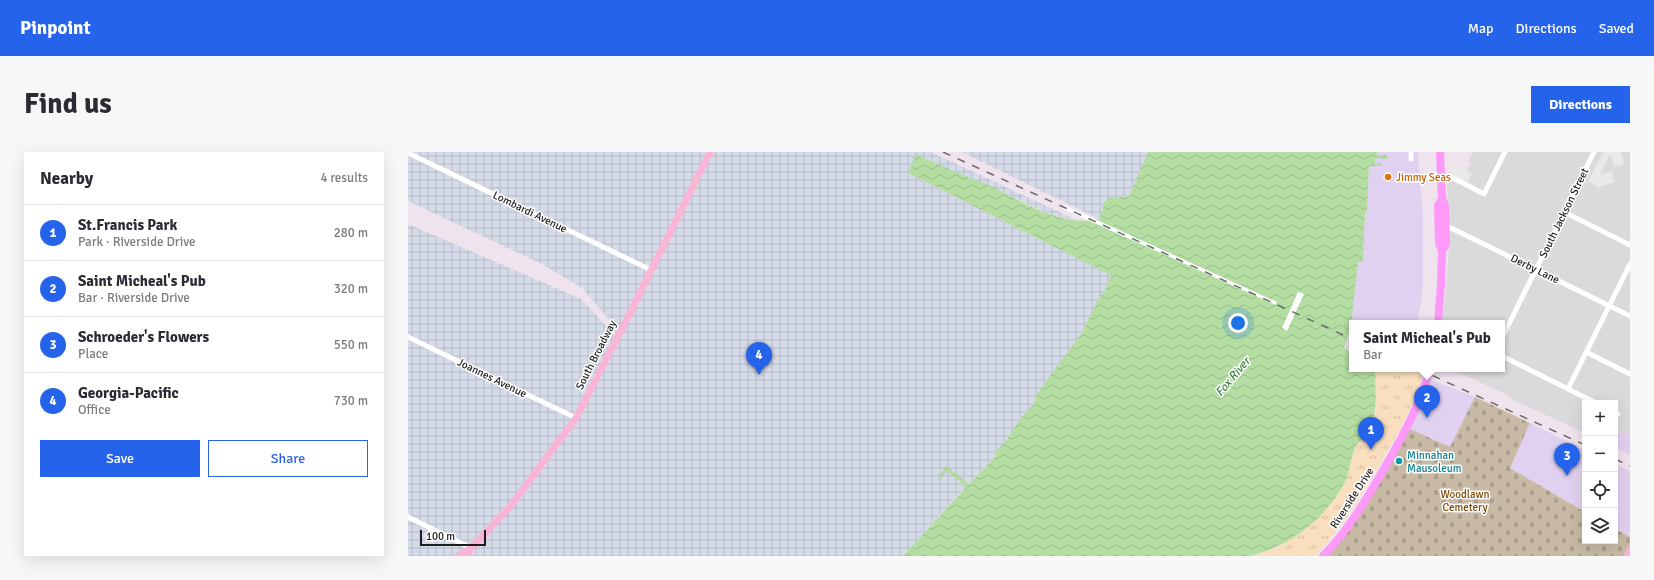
<!DOCTYPE html>
<meta charset="utf-8">
<style>
body{margin:0;font-family:Signika,sans-serif;background:#f7f7f7;color:#2b2b33}
.controls{position:absolute;right:12px;bottom:12px;display:grid;overflow:hidden;border-radius:0px;box-shadow:0 4px 16px #0002}
.controls button{width:36px;height:36px;display:grid;place-items:center;padding:0;border:0;border-bottom:1px solid #e1e1e2;background:#fff;color:#2b2b33;font:20px sans-serif}
.scale{position:absolute;left:12px;bottom:10px;width:66px;box-sizing:border-box;padding-left:4px;border:2px solid #1d1d1d;border-top:0;font-size:11px;line-height:14px;white-space:nowrap;color:#1d1d1d;-webkit-text-stroke:3px #fff;paint-order:stroke}
.you{position:absolute;left:830px;top:171px;width:14px;height:14px;margin:-10px;border:3px solid #fff;border-radius:50%;background:#1a73e8;box-shadow:0 0 0 6px #1a73e833}
.badge{display:grid;place-items:center;width:26px;height:26px;border-radius:50%;background:#2563eb;color:#fff;font-size:13px;font-weight:700}
.pin{position:absolute;translate:-50% -33px;filter:drop-shadow(0 1px 2px #0008)}
.pin::after{content:'';position:absolute;top:21px;width:14px;height:12px;background:inherit;clip-path:polygon(0 0,100% 0,50% 100%)}
.popup{position:absolute;left:941px;top:168px;width:156px;height:52px;box-sizing:border-box;display:grid;place-content:center;border-radius:0px;background:#fff;filter:drop-shadow(0 1px 3px #0005);font-size:13px;white-space:nowrap;color:#7c7c81}
.popup b{font-size:15px;color:#2b2b33}
.popup::after{content:'';position:absolute;left:50%;top:100%;margin-left:-8px;border:8px solid transparent;border-top-color:#fff}
.list{margin:0;padding:0;list-style:none}
h2{display:flex;justify-content:space-between;align-items:center;height:52px;margin:0;padding:0 16px;font-size:17px}
h2 small{font-size:13px;font-weight:400;color:#7c7c81}
.list li{display:grid;grid-template-columns:26px 1fr auto;gap:12px;align-items:center;box-sizing:border-box;height:56px;padding:0 16px;border-top:1px solid #e1e1e2}
.list b{display:block;font-size:15px;white-space:nowrap}
.list p{margin:0;font-size:13px;white-space:nowrap;color:#7c7c81}
.list em{font-size:13px;font-style:normal;color:#7c7c81}
.actions{display:flex;gap:8px;padding:12px 16px}
.actions a{flex:1;padding:9px 0;border:1px solid #2563eb;border-radius:0px;text-align:center;font-size:14px;color:#2563eb}
.actions .main{background:#2563eb;color:#fff}
.icon{flex:none;width:22px;height:22px;fill:none;stroke:currentColor;stroke-width:2;stroke-linecap:round;stroke-linejoin:round}
.map{position:relative;flex:none;width:1222px;height:404px;overflow:hidden;border-radius:0px}
header{display:flex;align-items:center;gap:24px;box-sizing:border-box;height:56px;padding:0 20px;background:#2563eb;color:#fff}
header strong{font-size:19px}
nav{display:flex;gap:22px;margin-inline-start:auto;font-size:14px}
.intro{display:flex;align-items:center;justify-content:space-between;box-sizing:border-box;height:96px;padding:0 24px}
h1{margin:0;font-size:28px}
.button{padding:10px 18px;border-radius:0px;background:#2563eb;color:#fff;font-size:14px;font-weight:700}
main{display:flex;gap:24px;padding:0 24px}
aside{flex:1;background:#fff;border-radius:0px;box-shadow:0 4px 16px #0002}
.map>svg:first-child{display:block}
.residential{fill:#dbdadb}
.commercial{fill:#e1d1f0}
.industrial{fill:url(#industrial-grid)}
.cemetery{fill:url(#cemetery-stones)}
.park{fill:url(#park-tufts)}
.parking{fill:#e9e9e9}
.water{fill:url(#water-waves)}
.pier{fill:#fff}
.lines{fill:none;stroke-linecap:round;stroke-linejoin:round}
.street{stroke:#fff;stroke-width:5}
.secondary{stroke:#fab5d6;stroke-width:7}
.primary{stroke:#fd99f9;stroke-width:8}
.rail{stroke:#6b6b6b;stroke-width:1.5;stroke-dasharray:8 8;stroke-linecap:butt}
.food-dot{fill:#e8710a;stroke:#fff;stroke-width:1.5}
.culture-dot{fill:#0f9aa8;stroke:#fff;stroke-width:1.5}
.labels{text-anchor:middle;dominant-baseline:central;stroke-width:3;stroke-linejoin:round;paint-order:stroke}
.food-label{font-size:11px;fill:#c56008;stroke:#fff;text-anchor:start}
.street-label{font-size:11px;fill:#1d1d1d;stroke:#fff}
.culture-label{font-size:11px;fill:#0d838f;stroke:#fff;text-anchor:start}
.park-label{font-size:11px;fill:#7d4a0a;stroke:#fff}
.water-label{font-size:12px;font-style:italic;fill:#3a7f38;stroke:#fff}
</style>
<header>
<strong>Pinpoint</strong>
<nav><a>Map</a><a>Directions</a><a>Saved</a></nav>
</header>
<div class="intro"><h1>Find us</h1><a class="button">Directions</a></div>
<main>
<aside>
<h2>Nearby<small>4 results</small></h2>
<ul class="list">
<li><span class="badge">1</span><div><b>St.Francis Park</b><p>Park · Riverside Drive</p></div><em>280 m</em></li>
<li><span class="badge">2</span><div><b>Saint Micheal's Pub</b><p>Bar · Riverside Drive</p></div><em>320 m</em></li>
<li><span class="badge">3</span><div><b>Schroeder's Flowers</b><p>Place</p></div><em>550 m</em></li>
<li><span class="badge">4</span><div><b>Georgia-Pacific</b><p>Office</p></div><em>730 m</em></li>
</ul>
<div class="actions"><a class="main">Save</a><a>Share</a></div>
</aside>
<div class="map">
<svg width="1222" height="404" viewBox="0 0 1222 404">
<defs>
<pattern id="industrial-grid" width="8" height="8" patternUnits="userSpaceOnUse"><rect width="8" height="8" fill="#d5dbe8"/><path d="M0 4h8M4 0v8" fill="none" stroke="#b6bcc7"/></pattern>
<pattern id="cemetery-stones" width="16" height="16" patternUnits="userSpaceOnUse"><rect width="16" height="16" fill="#c8baa4"/><path d="M2 7V4a2 2 0 0 1 4 0v3zM10 15v-3a2 2 0 0 1 4 0v3z" fill="#ab9f8d"/></pattern>
<pattern id="park-tufts" width="24" height="20" patternUnits="userSpaceOnUse"><rect width="24" height="20" fill="#fadfbe"/><path d="M3 7l-1-3M5 7V3M7 7l1-3M15 17l-1-3M17 17v-4M19 17l1-3" fill="none" stroke="#d6bfa3"/></pattern>
<pattern id="water-waves" width="16" height="10" patternUnits="userSpaceOnUse"><rect width="16" height="10" fill="#b4dda2"/><path d="M0 5q4-4 8 0t8 0" fill="none" stroke="#9abd8b"/></pattern>
</defs>
<rect width="100%" height="100%" fill="#efe3ed"/>
<path class="residential" d="M1065,0H1222V276L1219,283L1207,278V251H1177V281L1101,246V244L1044,217H1094V171H1034L1038,140L1041,93L1039,31L1041,29L1046,28L1058,34L1064,21L1059,18L1063,11L1060,10Z"/>
<g class="commercial">
<path d="M970,0H1010L1015,65V130L1013,153L1009,171H944V175L943,174L950,109H955L957,59H959L961,14L966,11Z"/>
<path d="M1019,226L1067,245L1042,295L999,276Z"/>
<path d="M1122,271L1177,298V360L1102,316Z"/>
<path d="M1222,276V303L1207,295V278L1218,283Z"/>
<path d="M1207,312L1222,319V385L1207,377Z"/>
</g>
<g class="industrial">
<path d="M0,0H523L668,68L643,63L579,33L504,5L506,6L500,21L702,123L703,125L694,143H692L673,182L628,243L625,253L612,267L597,290L586,301L588,304L547,346L495,404H0V72L173,147L179,153L208,185L205,172L174,136L134,112L0,49Z"/>
<path d="M554,0H740L721,44L701,46L696,50L694,60L691,67Z"/>
</g>
<path class="cemetery" d="M1067,245L1122,271L1102,316L1177,360V389H1207V377L1222,385L1221,404H920L947,370L1002,277L1042,295Z"/>
<path class="park" d="M967,217H1006L1015,221C1006,254 989,283 972,312C952,345 934,376 907,404H840L851,402L872,394L907,369L936,332L948,294L960,280L968,259Z"/>
<g class="parking">
<path d="M1195,0H1213L1216,11L1214,12L1215,13L1206,15L1202,2L1192,23L1205,19V27L1207,30L1189,36L1185,31L1180,30Z"/>
<path d="M1047,11L1059,17L1058,20L1063,23L1059,30L1045,23L1046,20L1043,22L1042,20L1045,17Z"/>
</g>
<path class="water" d="M740,0H969V3H979V7L967,6V11H974V14H961L959,60H957L955,110H950L943,174L936,196L944,201V217H967C967,239 971,260 960,280C957,285 951,289 948,294C942,306 942,321 936,332C916,368 880,396 840,404H495L558,335L539,319L531,328L529,327L538,314L561,332L588,304L586,301L597,290L612,267L625,253L628,243L673,182L692,143H694L703,125L702,123L500,21L506,6L504,5L509,3C533,14 556,23 580,33C613,48 652,76 691,67L694,60L696,50L701,46L721,44Z"/>
<g class="pier">
<path d="M656,53L869,150L868,153L655,57Z"/>
<path d="M890,140L896,142L879,179L874,176Z"/>
</g>
<g class="lines">
<g class="street">
<path d="M1003,0V7"/>
<path d="M0,1L243,118"/>
<path d="M1033,26H1045L1076,42L1097,0"/>
<path d="M1156,60L1222,93"/>
<path d="M1036,75L1043,76L1222,164"/>
<path d="M0,185L168,266"/>
<path d="M1094,186L1186,0"/>
<path d="M1178,200L1222,222"/>
<path d="M1094,204L1188,251"/>
<path d="M1160,237L1222,112"/>
<path d="M1207,260L1210,262"/>
<path d="M0,365L63,396"/>
</g>
<g class="secondary">
<path d="M50,404L63,396"/>
<path d="M59,404L63,396L101,356L168,266L220,165L302,0"/>
<path d="M1219,404L1222,398"/>
</g>
<g class="primary">
<path d="M1032,0L1034,46L1037,54L1038,92L1034,99"/>
<path d="M1030,171L1033,132L1034,99L1031,91L1030,54L1034,46"/>
<path d="M915,404C939,380 956,351 973,322C993,288 1011,255 1022,217"/>
</g>
<g class="rail">
<path d="M535,0L944,187"/>
<path d="M1010,217L1177,293"/>
<path d="M1207,307L1222,314"/>
</g>
</g>
<circle class="food-dot" cx="980" cy="25" r="4"/>
<circle class="culture-dot" cx="991" cy="309" r="4"/>
<g class="labels">
<g class="food-label">
<text x="988" y="25">Jimmy Seas</text>
</g>
<g class="street-label">
<text transform="translate(122 60) rotate(26)">Lombardi Avenue</text>
<text transform="translate(1156 61) rotate(-64)">South Jackson Street</text>
<text transform="translate(1127 117) rotate(26)">Derby Lane</text>
<text transform="translate(188 203) rotate(-63)">South Broadway</text>
<text transform="translate(84 226) rotate(26)">Joannes Avenue</text>
<text transform="translate(944 346) rotate(-57)">Riverside Drive</text>
</g>
<g class="culture-label">
<text x="999" y="303">Minnahan<tspan x="999" dy="13">Mausoleum</tspan></text>
</g>
<g class="park-label">
<text x="1057" y="342">Woodlawn<tspan x="1057" dy="13">Cemetery</tspan></text>
</g>
<g class="water-label">
<text transform="translate(825 225) rotate(-50)">Fox River</text>
</g>
</g>
</svg>
<div class="controls">
<button>+</button>
<button>−</button>
<button><svg class="icon" aria-label="locate" viewBox="0 0 24 24"><circle cx="12" cy="12" r="6"/><path d="M12 2v4M12 18v4M2 12h4M18 12h4"/></svg></button>
<button><svg class="icon" aria-label="layers" viewBox="0 0 24 24"><path d="M12 4l9 5-9 5-9-5zM3 14l9 5 9-5"/></svg></button>
</div>
<div class="scale">100 m</div>
<div class="you"></div>
<div class="pin badge" style="left:963px;top:298px">1</div>
<div class="pin badge" style="left:1019px;top:266px">2</div>
<div class="popup"><b>Saint Micheal's Pub</b>Bar</div>
<div class="pin badge" style="left:1159px;top:324px">3</div>
<div class="pin badge" style="left:351px;top:223px">4</div>
</div>
</main>
